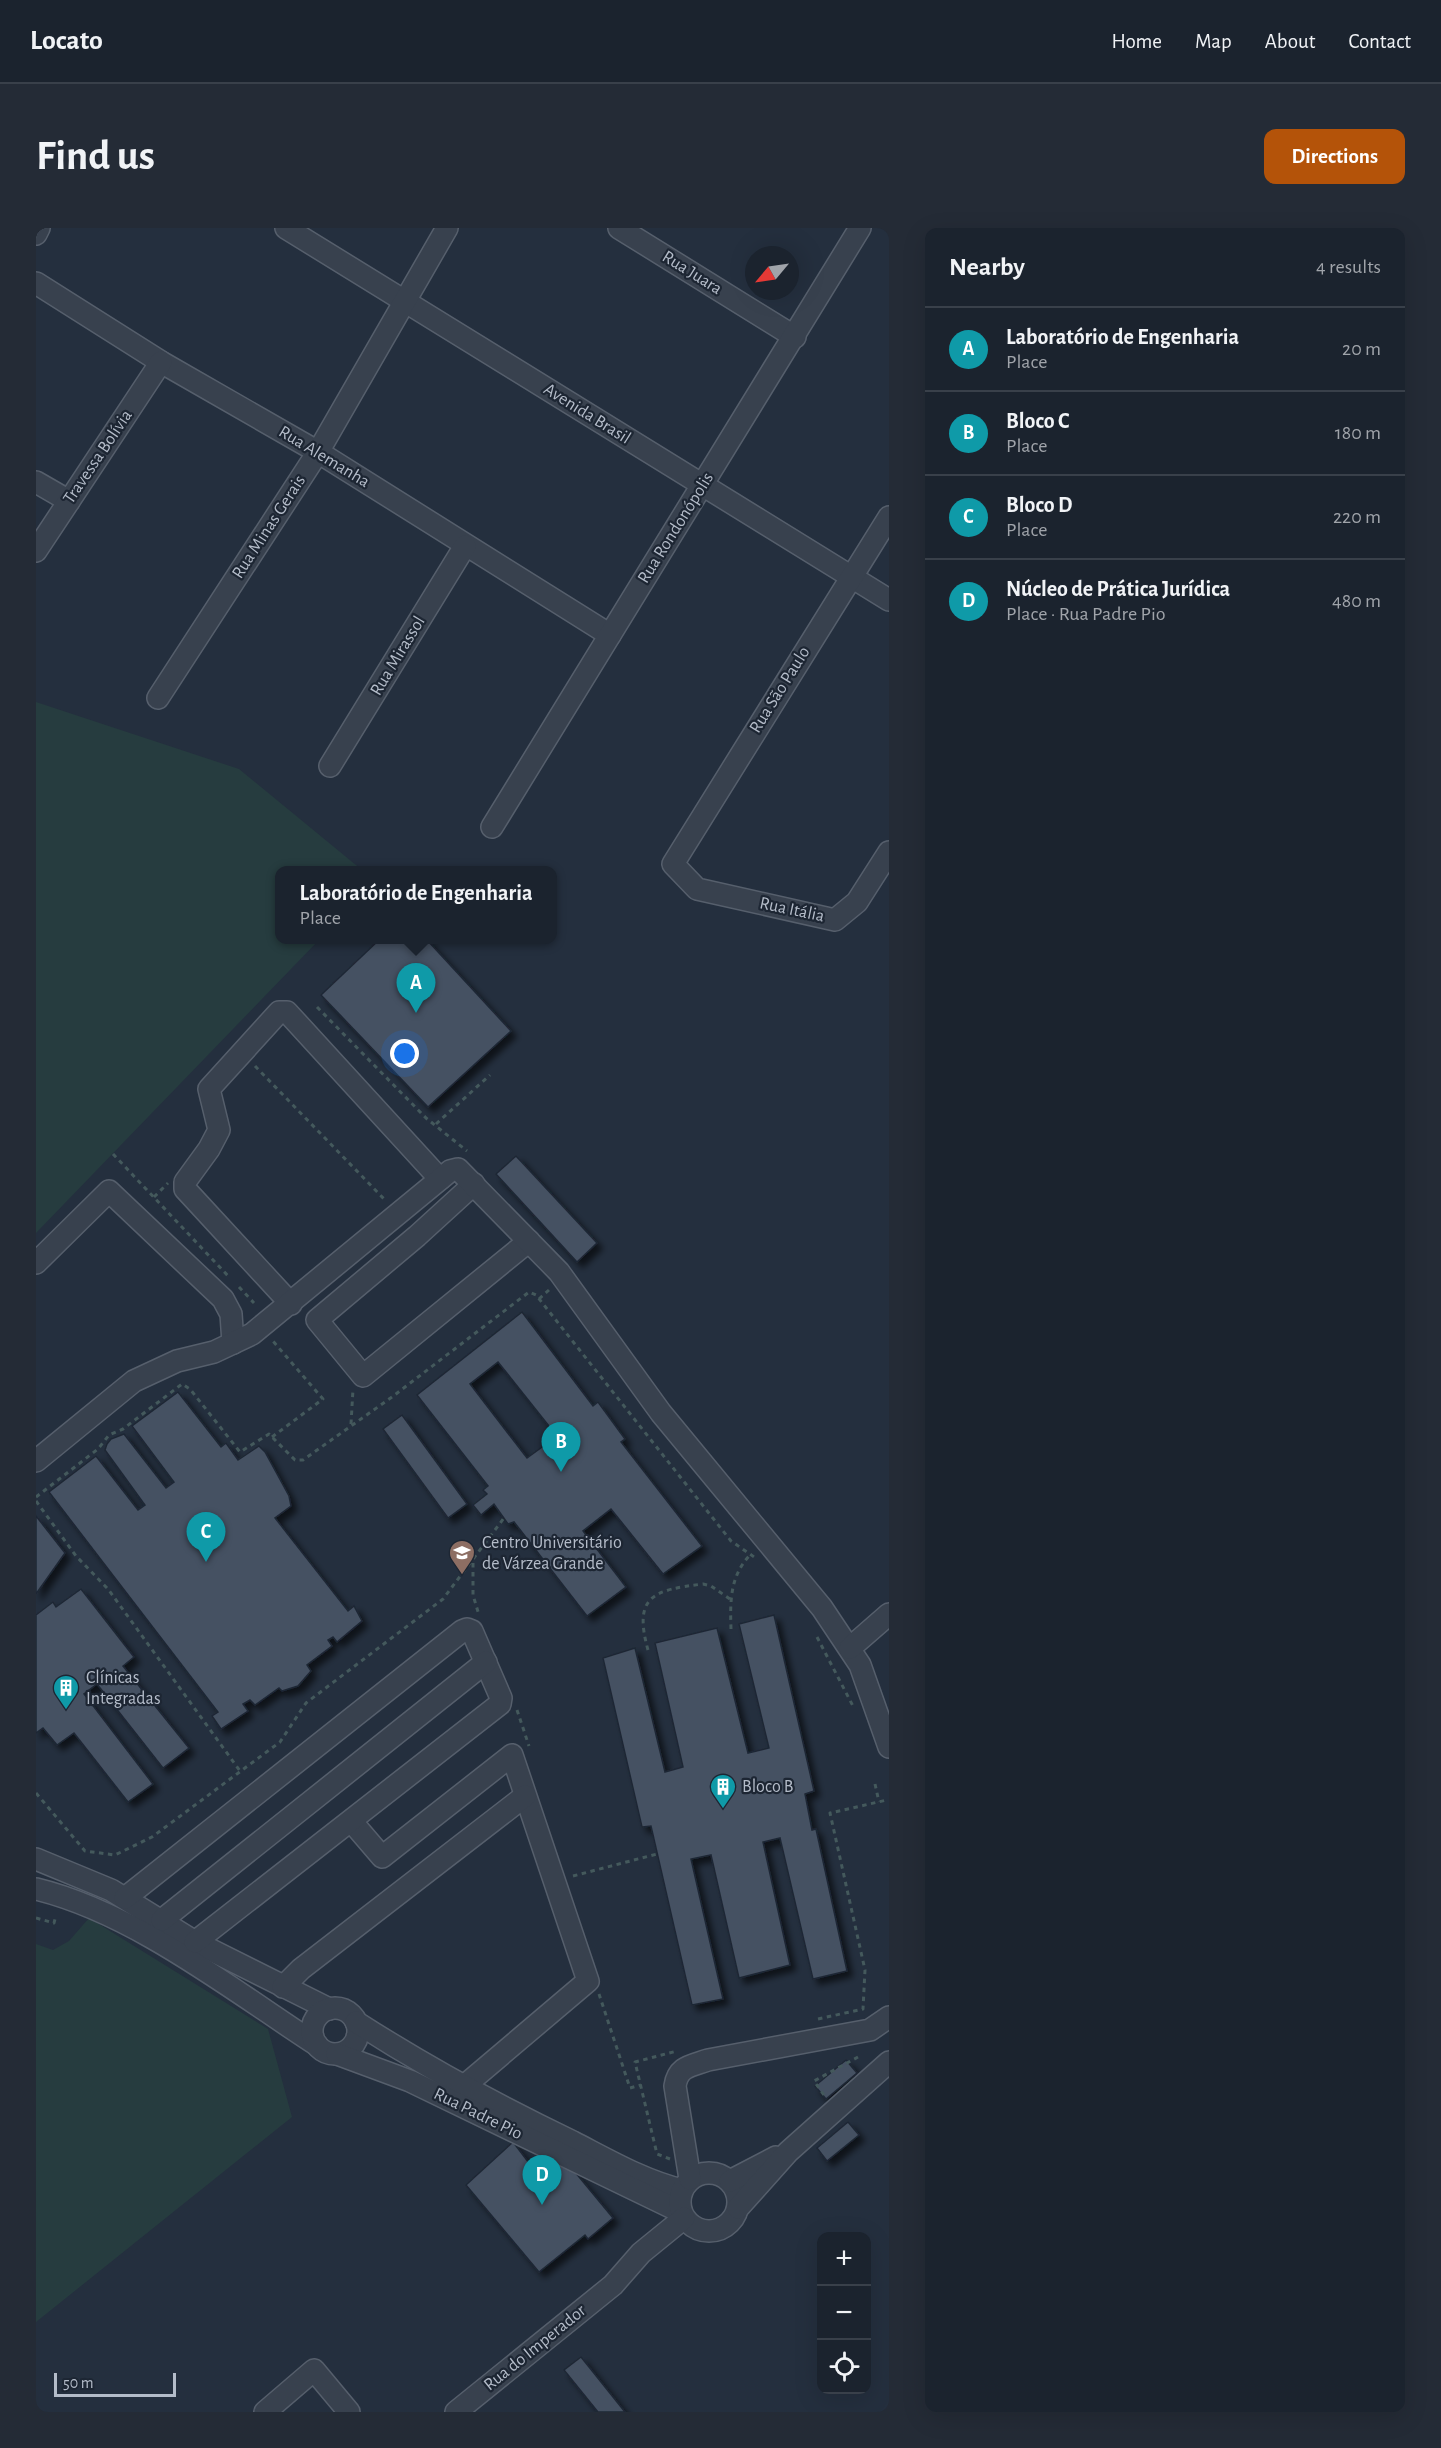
<!DOCTYPE html>
<meta charset="utf-8">
<style>
body{margin:0;font-family:"Alegreya Sans",sans-serif;background:#242b36;color:#f1f3f6}
.controls{position:absolute;right:18px;bottom:18px;display:grid;overflow:hidden;border-radius:12px;box-shadow:0 6px 24px #0002}
.controls button{width:54px;height:54px;display:grid;place-items:center;padding:0;border:0;border-bottom:2px solid #39404a;background:#1b232e;color:#f1f3f6;font:30px sans-serif}
.compass{position:absolute;left:709px;top:18px;width:54px;height:54px;border-radius:50%;background:#1b232e;box-shadow:0 6px 24px #0002;rotate:241deg}
.scale{position:absolute;left:18px;bottom:15px;width:122px;box-sizing:border-box;padding-left:6px;border:3px solid #b4bcc9;border-top:0;font-size:16px;line-height:21px;white-space:nowrap;color:#b4bcc9;-webkit-text-stroke:4px #1d2633;paint-order:stroke}
.you{position:absolute;left:369px;top:826px;width:21px;height:21px;margin:-15px;border:4px solid #fff;border-radius:50%;background:#1a73e8;box-shadow:0 0 0 9px #1a73e833}
.badge{display:grid;place-items:center;width:39px;height:39px;border-radius:50%;background:#b45309;color:#fff;font-size:20px;font-weight:700}
.pin{position:absolute;translate:-50% -50px;filter:drop-shadow(0 2px 3px #0008)}
.pin::after{content:'';position:absolute;top:32px;width:21px;height:18px;background:inherit;clip-path:polygon(0 0,100% 0,50% 100%)}
.popup{position:absolute;left:239px;top:638px;width:282px;height:78px;box-sizing:border-box;display:grid;place-content:center;border-radius:12px;background:#1b232e;filter:drop-shadow(0 2px 4px #0005);font-size:20px;white-space:nowrap;color:#a0a4aa}
.popup b{font-size:22px;color:#f1f3f6}
.popup::after{content:'';position:absolute;left:50%;top:100%;margin-left:-12px;border:12px solid transparent;border-top-color:#1b232e}
.list{margin:0;padding:0;list-style:none}
h2{display:flex;justify-content:space-between;align-items:center;height:78px;margin:0;padding:0 24px;font-size:26px}
h2 small{font-size:20px;font-weight:400;color:#a0a4aa}
.list li{display:grid;grid-template-columns:39px 1fr auto;gap:18px;align-items:center;box-sizing:border-box;height:84px;padding:0 24px;border-top:2px solid #39404a}
.list b{display:block;font-size:22px;white-space:nowrap}
.list p{margin:0;font-size:20px;white-space:nowrap;color:#a0a4aa}
.list em{font-size:20px;font-style:normal;color:#a0a4aa}
.icon{flex:none;width:33px;height:33px;fill:none;stroke:currentColor;stroke-width:2;stroke-linecap:round;stroke-linejoin:round}
.map{position:relative;flex:none;width:853px;height:2184px;overflow:hidden;border-radius:12px}
header{display:flex;align-items:center;gap:36px;box-sizing:border-box;height:84px;padding:0 30px;background:#1b232e;border-bottom:2px solid #39404a}
header strong{font-size:28px}
nav{display:flex;gap:33px;margin-inline-start:auto;font-size:21px}
.intro{display:flex;align-items:center;justify-content:space-between;box-sizing:border-box;height:144px;padding:0 36px}
h1{margin:0;font-size:42px}
.button{padding:15px 27px;border-radius:12px;background:#b45309;color:#fff;font-size:21px;font-weight:700}
main{display:flex;gap:36px;padding:0 36px}
aside{flex:1;background:#1b232e;border-radius:12px;box-shadow:0 6px 24px #0002}
.map>svg:first-child{display:block}
.green{fill:#263c3f}
.building{fill:#455162;stroke:#1f2835;stroke-width:1.5;fill-rule:evenodd;filter:url(#shadow)}
.lines{fill:none;stroke-linecap:round;stroke-linejoin:round}
.minor-casing{stroke:#565f6c;stroke-width:24}
.path{stroke:#44595c;stroke-width:3;stroke-dasharray:4.5 4.5;stroke-linecap:butt}
.minor{stroke:#38414e;stroke-width:21}
.labels{text-anchor:middle;dominant-baseline:central;stroke-width:4.5;stroke-linejoin:round;paint-order:stroke}
.street-label{font-size:18px;fill:#b4bcc9;stroke:#1d2633}
.poi-label{font-size:18px;fill:#b4bcc9;stroke:#1d2633;text-anchor:start}
</style>
<header>
<strong>Locato</strong>
<nav><a>Home</a><a>Map</a><a>About</a><a>Contact</a></nav>
</header>
<div class="intro"><h1>Find us</h1><a class="button">Directions</a></div>
<main>
<div class="map">
<svg width="853" height="2184" viewBox="0 0 853 2184">
<defs>
<filter id="shadow"><feDropShadow dx="5.5" dy="5.5" stdDeviation="3" flood-color="#0009"/></filter>
</defs>
<rect width="100%" height="100%" fill="#242f3e"/>
<g class="green">
<path d="M0,474L203,541L326,642H244V712H283L0,1005Z"/>
<path d="M53,1690L232,1801L256,1889L0,2094V1716L17,1722L33,1713Z"/>
</g>
<g class="building">
<path d="M343,712H391L475,803L392,879L285,767Z"/>
<path d="M480,928L561,1015L541,1034L460,946Z"/>
<path d="M486,1084L557,1178L562,1174L589,1211L585,1214L666,1318L627,1346L575,1281L547,1303L590,1359L551,1388L478,1294L472,1296L458,1276L445,1287L437,1277L451,1266L447,1262L452,1258L381,1167ZM462,1134L521,1208L491,1230L434,1156Z"/>
<path d="M142,1164L185,1219L190,1215L202,1232L223,1218L229,1224L253,1268L255,1278L239,1290L312,1383L318,1378L326,1393L301,1414L297,1409L292,1412L296,1418L271,1437L275,1443L262,1458L246,1463L243,1460L219,1477L214,1472L207,1476L212,1483L185,1501L176,1488L182,1484L13,1264L60,1228L102,1282L109,1277L69,1222L71,1216L75,1211L88,1206L130,1260L138,1254L96,1198Z"/>
<path d="M366,1187L431,1276L412,1290L347,1201Z"/>
<path d="M0,1288L29,1325L0,1366Z"/>
<path d="M45,1361L98,1429L87,1438L153,1520L127,1540L61,1456L48,1466L117,1556L92,1574L38,1505L21,1517L7,1500L0,1505V1387L17,1374L20,1379Z"/>
<path d="M738,1387L778,1563L769,1566L776,1602L780,1601L811,1743L777,1751L744,1610L727,1614L754,1737L703,1750L675,1627L655,1631L687,1771L656,1777L615,1598L606,1599L567,1430L599,1420L629,1544L647,1539L619,1415L681,1400L712,1525L733,1520L703,1396Z"/>
<path d="M810,1832L821,1845L790,1871L779,1858Z"/>
<path d="M812,1894L823,1907L791,1933L781,1920Z"/>
<path d="M477,1914L493,1935L534,1938L577,1990L552,2011L549,2007L503,2044L430,1957Z"/>
<path d="M545,2129L589,2184H562L528,2142Z"/>
</g>
<g class="lines">
<defs>
<g id="minor">
<path d="M250,0L853,372"/>
<path d="M583,0L759,109"/>
<path d="M0,6L3,0"/>
<path d="M0,55L125,134L282,224L574,407"/>
<path d="M0,254L33,273"/>
<path d="M853,289L637,636L661,661L799,692L821,674L853,624"/>
<path d="M0,323L125,134"/>
<path d="M122,470L282,224L411,0"/>
<path d="M294,538L429,318"/>
<path d="M456,599L824,0"/>
<path d="M438,956L381,1008L281,1092L327,1148L493,1013"/>
<path d="M0,1035L73,963L187,1071L195,1086L197,1115"/>
<path d="M255,1076L149,961V954L173,921L183,902L173,861L243,784H251L404,951"/>
<path d="M0,1233L98,1153L141,1133L178,1124L216,1106L414,943L422,941L523,1044L625,1185L786,1380L824,1437L853,1519"/>
<path d="M814,1420L853,1386"/>
<path d="M316,1594L346,1629L476,1527L552,1753L427,1859"/>
<path d="M0,1631L75,1662L159,1714L293,1781"/>
<path d="M0,1661C99,1685 196,1762 281,1817"/>
<path d="M89,1670L426,1403L431,1401L436,1403L465,1470L464,1476L159,1714"/>
<path d="M126,1692L450,1434"/>
<path d="M247,1759L265,1741L489,1568"/>
<circle cx="299" cy="1803" r="23"/>
<path d="M320,1794C390,1839 462,1878 537,1914C572,1932 608,1953 646,1962"/>
<path d="M301,1826L374,1853L645,1984"/>
<circle cx="673" cy="1974" r="29"/>
<path d="M654,1951L639,1858C642,1838 655,1838 672,1832L834,1802L853,1789"/>
<path d="M694,1953L740,1929"/>
<path d="M702,1980L752,1924L853,1834"/>
<path d="M229,2184L278,2142L313,2184"/>
<path d="M420,2184L577,2057L605,2025L648,1990"/>
</g>
</defs>
<use href="#minor" class="minor-casing"/>
<g class="path">
<path d="M281,779L390,890L431,923"/>
<path d="M219,838L350,973"/>
<path d="M400,896L454,847"/>
<path d="M77,926L194,1050"/>
<path d="M118,969L132,955"/>
<path d="M203,1059L218,1075"/>
<path d="M503,1071L513,1062"/>
<path d="M315,1196L317,1161"/>
<path d="M236,1209L287,1171L236,1112"/>
<path d="M0,1269L62,1221L73,1207L87,1201L146,1156L154,1161L204,1224L233,1206L259,1232H267L356,1169L493,1064L500,1067L695,1313L721,1331"/>
<path d="M0,1273L40,1328L72,1361L204,1543"/>
<path d="M437,1335V1367L443,1387"/>
<path d="M695,1401C694,1373 694,1348 714,1327"/>
<path d="M781,1409L818,1480"/>
<path d="M612,1422C597,1368 617,1362 667,1356L675,1358L694,1371"/>
<path d="M481,1482L493,1518"/>
<path d="M839,1556L843,1574"/>
<path d="M0,1565L49,1623L79,1627L116,1609L244,1514L270,1475L407,1371L468,1290"/>
<path d="M537,1648L621,1626"/>
<path d="M0,1690L18,1695L19,1691"/>
<path d="M563,1766L594,1860L605,1857"/>
<path d="M782,1791L827,1781L829,1742L794,1585L851,1572"/>
<path d="M788,1867L778,1853L822,1829"/>
<path d="M634,1931L621,1926L599,1834L641,1823"/>
</g>
<use href="#minor" class="minor"/>
</g>
<defs>
<symbol id="university-pin" viewBox="-11 -11 22 30"><path d="M0 17L-7.5 6A9.5 9.5 0 1 1 7.5 6Z" fill="#8d6e63" stroke="#1d2633"/><path d="M0-5L7-2L0 1L-7-2ZM-4 1L0 2.5L4 1V4Q0 6-4 4Z" fill="#fff"/></symbol>
<symbol id="building-pin" viewBox="-11 -11 22 30"><path d="M0 17L-7.5 6A9.5 9.5 0 1 1 7.5 6Z" fill="#0f9aa8" stroke="#1d2633"/><path d="M-4-6H4V6H1V3H-1V6H-4ZM-2.5-4.3h1.7v1.8h-1.7ZM.8-4.3h1.7v1.8H.8ZM-2.5-1h1.7V.8h-1.7ZM.8-1h1.7V.8H.8Z" fill="#fff"/></symbol>
</defs>
<g fill-rule="evenodd">
<use href="#university-pin" x="411" y="1310" width="30" height="40"/>
<use href="#building-pin" x="15" y="1445" width="30" height="40"/>
<use href="#building-pin" x="672" y="1544" width="30" height="40"/>
</g>
<g class="labels">
<g class="street-label">
<text transform="translate(656 45) rotate(32)">Rua Juara</text>
<text transform="translate(551 186) rotate(32)">Avenida Brasil</text>
<text transform="translate(62 229) rotate(-56)">Travessa Bolívia</text>
<text transform="translate(288 229) rotate(31)">Rua Alemanha</text>
<text transform="translate(233 299) rotate(-57)">Rua Minas Gerais</text>
<text transform="translate(640 300) rotate(-58)">Rua Rondonópolis</text>
<text transform="translate(362 428) rotate(-59)">Rua Mirassol</text>
<text transform="translate(744 462) rotate(-58)">Rua São Paulo</text>
<text transform="translate(756 682) rotate(12)">Rua Itália</text>
<text transform="translate(442 1886) rotate(26)">Rua Padre Pio</text>
<text transform="translate(499 2120) rotate(-39)">Rua do Imperador</text>
</g>
<g class="poi-label">
<text x="446" y="1315">Centro Universitário<tspan x="446" dy="21">de Várzea Grande</tspan></text>
<text x="50" y="1450">Clínicas<tspan x="50" dy="21">Integradas</tspan></text>
<text x="706" y="1559">Bloco B</text>
</g>
</g>
</svg>
<div class="controls">
<button>+</button>
<button>−</button>
<button><svg class="icon" aria-label="locate" viewBox="0 0 24 24"><circle cx="12" cy="12" r="6"/><path d="M12 2v4M12 18v4M2 12h4M18 12h4"/></svg></button>
</div>
<svg class="compass" viewBox="-18 -18 36 36"><path d="M0-13l5 13h-10z" fill="#e53935"/><path d="M0 13l5-13h-10z" fill="#a0a4aa"/></svg>
<div class="scale">50 m</div>
<div class="you"></div>
<div class="pin badge" style="left:380px;top:785px;background:#0f9aa8">A</div>
<div class="popup"><b>Laboratório de Engenharia</b>Place</div>
<div class="pin badge" style="left:525px;top:1244px;background:#0f9aa8">B</div>
<div class="pin badge" style="left:170px;top:1334px;background:#0f9aa8">C</div>
<div class="pin badge" style="left:506px;top:1977px;background:#0f9aa8">D</div>
</div>
<aside>
<h2>Nearby<small>4 results</small></h2>
<ul class="list">
<li><span class="badge" style="background:#0f9aa8">A</span><div><b>Laboratório de Engenharia</b><p>Place</p></div><em>20 m</em></li>
<li><span class="badge" style="background:#0f9aa8">B</span><div><b>Bloco C</b><p>Place</p></div><em>180 m</em></li>
<li><span class="badge" style="background:#0f9aa8">C</span><div><b>Bloco D</b><p>Place</p></div><em>220 m</em></li>
<li><span class="badge" style="background:#0f9aa8">D</span><div><b>Núcleo de Prática Jurídica</b><p>Place · Rua Padre Pio</p></div><em>480 m</em></li>
</ul>
</aside>
</main>
